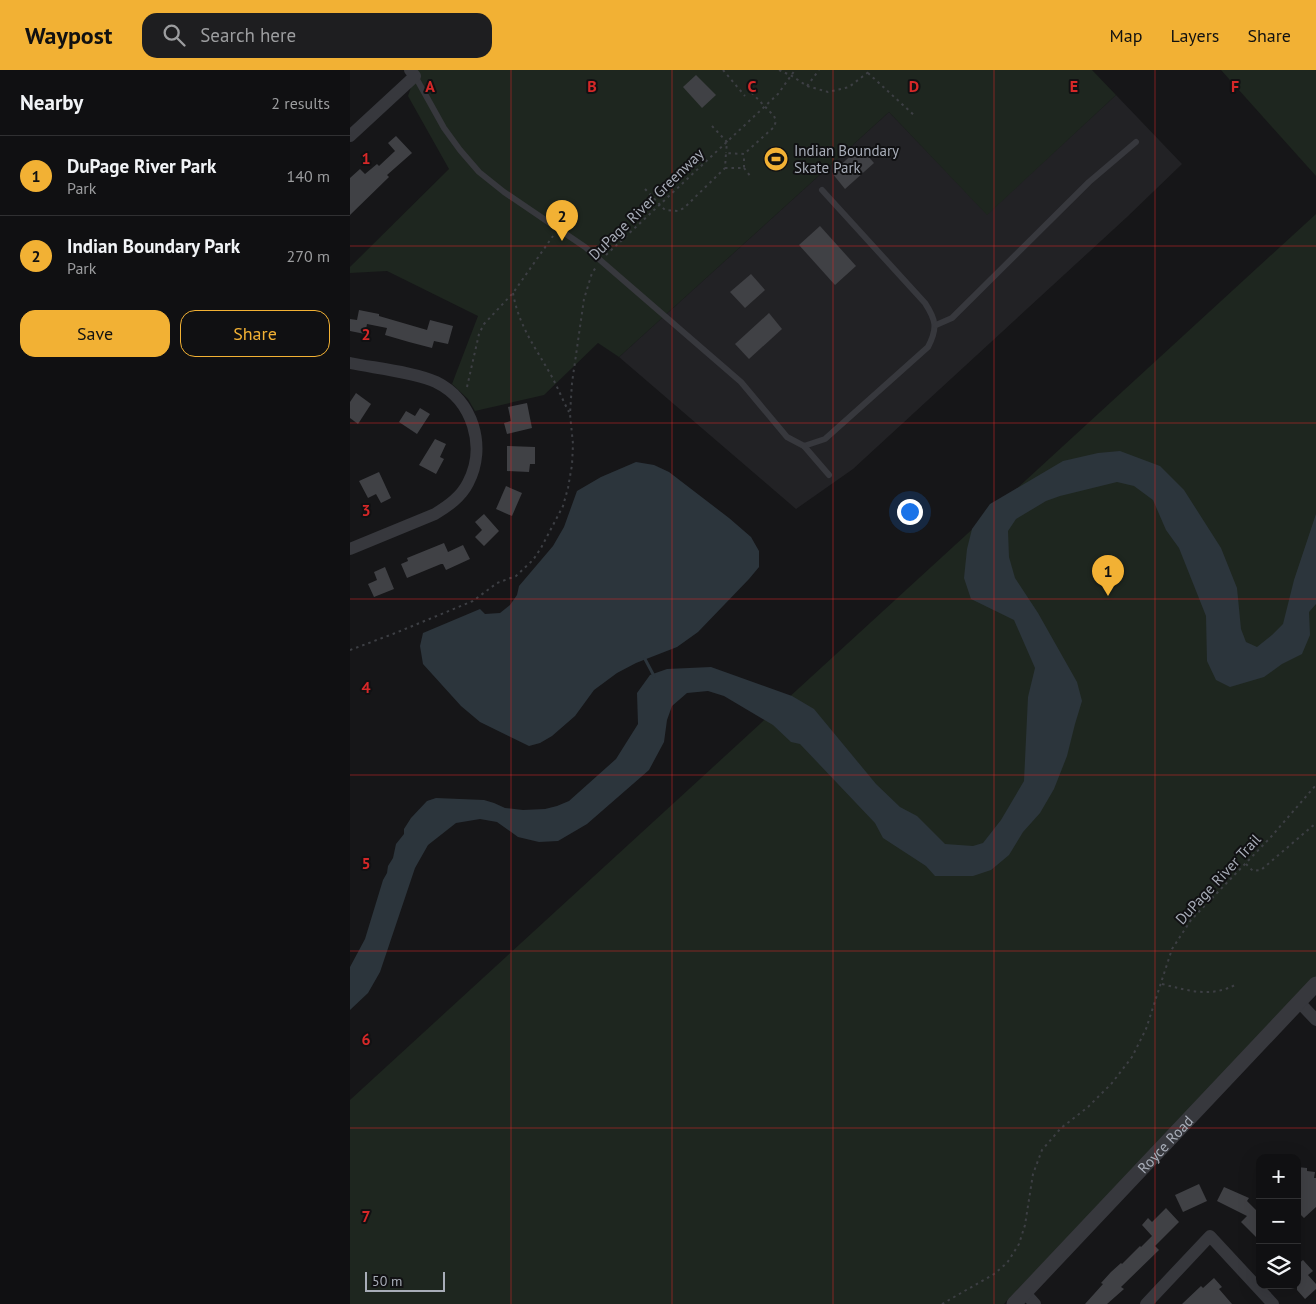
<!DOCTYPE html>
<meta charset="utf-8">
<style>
body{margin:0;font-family:"PT Sans",sans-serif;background:#1e1e20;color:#f1f3f6}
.controls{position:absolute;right:15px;bottom:15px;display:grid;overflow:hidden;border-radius:10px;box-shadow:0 5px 20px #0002}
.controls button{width:45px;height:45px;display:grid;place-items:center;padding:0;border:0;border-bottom:1px solid #303032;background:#101012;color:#f1f3f6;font:25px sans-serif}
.scale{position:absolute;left:15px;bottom:12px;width:80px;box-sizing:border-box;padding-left:5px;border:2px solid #a8adb8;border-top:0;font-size:14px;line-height:18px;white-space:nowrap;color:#a8adb8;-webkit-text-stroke:4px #111113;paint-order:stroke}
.you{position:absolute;left:559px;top:441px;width:18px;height:18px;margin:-12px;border:4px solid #fff;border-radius:50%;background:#1a73e8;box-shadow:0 0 0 8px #1a73e833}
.badge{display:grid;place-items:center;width:32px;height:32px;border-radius:50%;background:#f2b134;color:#111;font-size:16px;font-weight:700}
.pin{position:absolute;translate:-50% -41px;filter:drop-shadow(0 1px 2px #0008)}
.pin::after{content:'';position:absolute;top:26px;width:18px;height:15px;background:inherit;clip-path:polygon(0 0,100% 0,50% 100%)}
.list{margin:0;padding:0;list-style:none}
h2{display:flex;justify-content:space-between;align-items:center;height:65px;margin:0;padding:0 20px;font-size:21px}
h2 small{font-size:16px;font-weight:400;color:#9c9d9f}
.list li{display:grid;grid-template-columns:32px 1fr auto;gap:15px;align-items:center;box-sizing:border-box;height:80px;padding:0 20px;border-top:1px solid #303032}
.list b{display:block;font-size:19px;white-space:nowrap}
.list p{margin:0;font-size:16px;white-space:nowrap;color:#9c9d9f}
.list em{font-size:16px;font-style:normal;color:#9c9d9f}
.actions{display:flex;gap:10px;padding:15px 20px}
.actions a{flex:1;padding:11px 0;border:1px solid #f2b134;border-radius:15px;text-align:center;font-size:18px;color:#f2b134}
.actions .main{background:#f2b134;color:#111}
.icon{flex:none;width:28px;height:28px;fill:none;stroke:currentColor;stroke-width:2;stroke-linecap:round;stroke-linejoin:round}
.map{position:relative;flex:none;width:966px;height:1234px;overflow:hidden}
header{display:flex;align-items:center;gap:30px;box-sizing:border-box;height:70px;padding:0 25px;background:#f2b134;color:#111}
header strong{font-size:24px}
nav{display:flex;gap:28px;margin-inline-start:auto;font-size:18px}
.search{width:350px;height:45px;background:#1e1e20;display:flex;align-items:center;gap:12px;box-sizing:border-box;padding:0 18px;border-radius:15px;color:#9c9d9f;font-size:19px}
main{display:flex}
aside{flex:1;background:#101012}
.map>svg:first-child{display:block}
.built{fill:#222225}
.green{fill:#1e261f}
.water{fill:#2c353c}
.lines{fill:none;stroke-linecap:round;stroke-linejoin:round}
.stream{stroke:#2c353c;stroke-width:3}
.building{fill:#404145}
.path{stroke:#3d3f44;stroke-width:2;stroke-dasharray:2.5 4;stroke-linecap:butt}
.service{stroke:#37383d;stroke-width:6}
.minor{stroke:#37383d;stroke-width:12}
.tertiary{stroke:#37383d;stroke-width:15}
.grid{fill:none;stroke:#d62828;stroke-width:1;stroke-opacity:0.55}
.labels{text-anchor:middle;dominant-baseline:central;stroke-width:4;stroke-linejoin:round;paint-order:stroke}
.poi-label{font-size:15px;fill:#a8adb8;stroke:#111113;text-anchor:start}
.street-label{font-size:15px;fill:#a8adb8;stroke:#111113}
.grid-label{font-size:16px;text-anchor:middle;font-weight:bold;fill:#d62828;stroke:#111113;stroke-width:4;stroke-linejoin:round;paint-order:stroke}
</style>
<header>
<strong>Waypost</strong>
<div class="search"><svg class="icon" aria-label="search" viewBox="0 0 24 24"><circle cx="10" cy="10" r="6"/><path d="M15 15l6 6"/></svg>Search here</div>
<nav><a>Map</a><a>Layers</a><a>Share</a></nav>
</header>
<main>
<aside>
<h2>Nearby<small>2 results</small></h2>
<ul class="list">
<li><span class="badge">1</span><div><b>DuPage River Park</b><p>Park</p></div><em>140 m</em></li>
<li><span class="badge">2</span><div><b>Indian Boundary Park</b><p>Park</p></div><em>270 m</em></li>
</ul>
<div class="actions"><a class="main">Save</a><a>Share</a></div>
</aside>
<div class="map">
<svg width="966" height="1234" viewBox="0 0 966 1234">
<rect width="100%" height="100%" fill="#161618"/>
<path class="built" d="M766,25L832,94L777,147L503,399L446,439L269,287L539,42L637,144Z"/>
<g class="green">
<path d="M60,0H742L766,25L637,145L539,42L269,287L248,273L194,325L125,341L118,329L102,314L128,246L37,201L0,203V197L99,99L58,26L65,6Z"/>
<path d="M871,0H966V106Z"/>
<path d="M966,144V907L654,1234H0V1030Z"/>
</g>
<g class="water">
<path d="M770,381L810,396L834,420L871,478L887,518L891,559L896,572L907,577L922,565L933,554L944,510L966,444V534L959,542L960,565L952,584L932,594L914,607L880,617L866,610L857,591L856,546L829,478L816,460L803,430L784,416L767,412L710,426L696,431L666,449L658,461L659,487L665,508L688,543L727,612L732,631L725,654L717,686L704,719L690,743L673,762L659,785L641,800L623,806H585L576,796L533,768L525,753L450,674L441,672L423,655L374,626L358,621L337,623L322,636L317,650L314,672L299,700L237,754L208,771L189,772L168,767L147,752L130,749L106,753L78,775L65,798L30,902L18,923L0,940V897L15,869L33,810L37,803L38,796L43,788L46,774L54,764V759L61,748L77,731L86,728L134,730L144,733L155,738L173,740L195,739L207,736L219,731L266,689L288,654L287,623L300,605L317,599L361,597L442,626L464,639L526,714L550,737L567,746L595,774L623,776L633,773L651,750L674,711L678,627L685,598L664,550L621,529L614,508L617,479L622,459L640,434L713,391L748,383Z"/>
<path d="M286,392L304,395L319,402L379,448L401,467L409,481V497L399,509L348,562L327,577L286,593L267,603L244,620L225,646L202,666L190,673L179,676L130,652L111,636L73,594L70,576L73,563L130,539L135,544L150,543L160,535L167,525L169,516L203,476L214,457L227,421L251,407Z"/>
</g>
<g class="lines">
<path class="stream" d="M295,589L304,606"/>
</g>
<g class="building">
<path d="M346,5L366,25L352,38L333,17Z"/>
<path d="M46,66L62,83L37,105L39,107L0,145V108L10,99L15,104L27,94L29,96L45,81L38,73Z"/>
<path d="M510,77L524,93L495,119L482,103Z"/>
<path d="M470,156L506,196L485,215L449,175Z"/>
<path d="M401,204L415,220L395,238L380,222Z"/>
<path d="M9,240L29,244V246L77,260L80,250L103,256L98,274L84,271L82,278L59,272L35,265L37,258L17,254L15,264L0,261V249L7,250Z"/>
<path d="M419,243L432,259L399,289L385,274Z"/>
<path d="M6,323L21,334L8,354L0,348V332Z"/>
<path d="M177,333L182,358L157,364L154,353L161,351L158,337Z"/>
<path d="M70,338L80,344L67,364L49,352L56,341L65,346Z"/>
<path d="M85,369L96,374L90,387L94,389L86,404L69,395Z"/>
<path d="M157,376L185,377V394H180L179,402L157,401Z"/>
<path d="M29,402L41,428L31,433L26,424L18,428L9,411Z"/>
<path d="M156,416L172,423L162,446L146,439Z"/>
<path d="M134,444L149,461L134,476L125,467L132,460L125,452Z"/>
<path d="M94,473L98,482L113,475L120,489L96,500L93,494H91L57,508L51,494L58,491L57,488Z"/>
<path d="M35,497L44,519L24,527L18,514L27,510L24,502Z"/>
<path d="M947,1097L957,1098V1101L965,1102L964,1108H966V1137L954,1148L947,1141Z"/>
<path d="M849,1114L857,1131L833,1142L825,1125Z"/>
<path d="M874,1117L899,1128L897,1131L910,1144V1171L891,1152L897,1146L867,1131Z"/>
<path d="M816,1138L829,1152L805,1176L809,1180L771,1217L774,1219L757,1234H735L753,1214L751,1213L761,1202L771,1193L772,1194L790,1176L791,1177L802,1166L792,1155L798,1148L802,1152Z"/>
<path d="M953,1190L963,1201L958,1205L966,1214V1219L955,1229L947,1220V1195Z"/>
<path d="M864,1208L872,1217L869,1219L882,1234H832L851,1216L853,1218Z"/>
</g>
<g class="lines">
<g class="path">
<path d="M373,0L395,26"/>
<path d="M429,0L442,6L457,16L478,22L499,17L521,0"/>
<path d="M518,3L565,46"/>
<path d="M457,16L469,0"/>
<path d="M362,56L377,72L376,83"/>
<path d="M375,98H394V85"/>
<path d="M394,98L401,107"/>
<path d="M295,119L315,140L328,141L334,138L375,98L376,83L394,84L424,57L426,51L424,46L400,21"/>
<path d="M256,185L428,24L445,0"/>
<path d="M163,223C169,257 186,278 202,307C208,318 213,331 219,342"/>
<path d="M117,317L129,264L134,254L163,223L203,166"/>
<path d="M0,580L43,564L123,531L147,513L166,506L183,490L191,478L213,436L218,418L222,395L223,374L220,344L222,313L234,229L242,203L247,196"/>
<path d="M896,794L903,801L911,800L966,753"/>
<path d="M812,914C840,921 861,928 887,914"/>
<path d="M592,1234L644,1204L657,1193L669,1174L675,1155L683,1104L692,1080L711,1058L738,1037L762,1013L782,987L796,959L822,879L841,850L920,768L966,715"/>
</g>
<g class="service">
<path d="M65,6L94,58L110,80L129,102L154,122L235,177L391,312L437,367L454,376L475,369L578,277C588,258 586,250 575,233L472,120"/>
<path d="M586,255L602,248L739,112L786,72"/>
<path d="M454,376L479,405"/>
</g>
<g class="minor">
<path d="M0,66L65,6L60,0"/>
<path d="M0,293C24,298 64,302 86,312C123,330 137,377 118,413C111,427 98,436 85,444L0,479"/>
<path d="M949,932L966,950"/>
<path d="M675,1223L685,1234"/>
<path d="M796,1234L860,1166L923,1234"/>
</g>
<path class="tertiary" id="s1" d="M664,1234L966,914"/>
</g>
<path class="grid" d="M161,0V1234M322,0V1234M483,0V1234M644,0V1234M805,0V1234M0,176H966M0,353H966M0,529H966M0,705H966M0,881H966M0,1058H966"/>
<defs>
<symbol id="stadium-disc" viewBox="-11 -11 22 22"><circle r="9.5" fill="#f2b134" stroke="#111113"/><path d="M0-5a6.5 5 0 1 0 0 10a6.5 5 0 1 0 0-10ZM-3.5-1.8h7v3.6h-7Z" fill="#111"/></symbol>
</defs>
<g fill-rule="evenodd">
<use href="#stadium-disc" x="412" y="75" width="28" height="28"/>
</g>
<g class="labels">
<g class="poi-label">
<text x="444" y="80">Indian Boundary<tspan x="444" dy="17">Skate Park</tspan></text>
</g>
<g class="street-label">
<text transform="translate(296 134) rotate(-44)">DuPage River Greenway</text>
<text transform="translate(868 809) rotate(-47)">DuPage River Trail</text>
<text stroke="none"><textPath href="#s1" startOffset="220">Royce Road</textPath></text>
</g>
</g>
<g class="grid-label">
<text x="80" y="22">A</text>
<text x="242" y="22">B</text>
<text x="402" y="22">C</text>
<text x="564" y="22">D</text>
<text x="724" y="22">E</text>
<text x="885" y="22">F</text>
<text x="16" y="94">1</text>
<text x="16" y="270">2</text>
<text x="16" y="446">3</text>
<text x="16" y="623">4</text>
<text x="16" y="799">5</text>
<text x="16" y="975">6</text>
<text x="16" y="1152">7</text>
</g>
</svg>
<div class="controls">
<button>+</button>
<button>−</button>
<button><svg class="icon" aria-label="layers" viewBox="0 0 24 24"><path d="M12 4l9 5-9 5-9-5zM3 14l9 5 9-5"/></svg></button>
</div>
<div class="scale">50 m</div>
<div class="you"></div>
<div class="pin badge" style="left:758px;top:526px">1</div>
<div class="pin badge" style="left:212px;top:171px">2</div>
</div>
</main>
